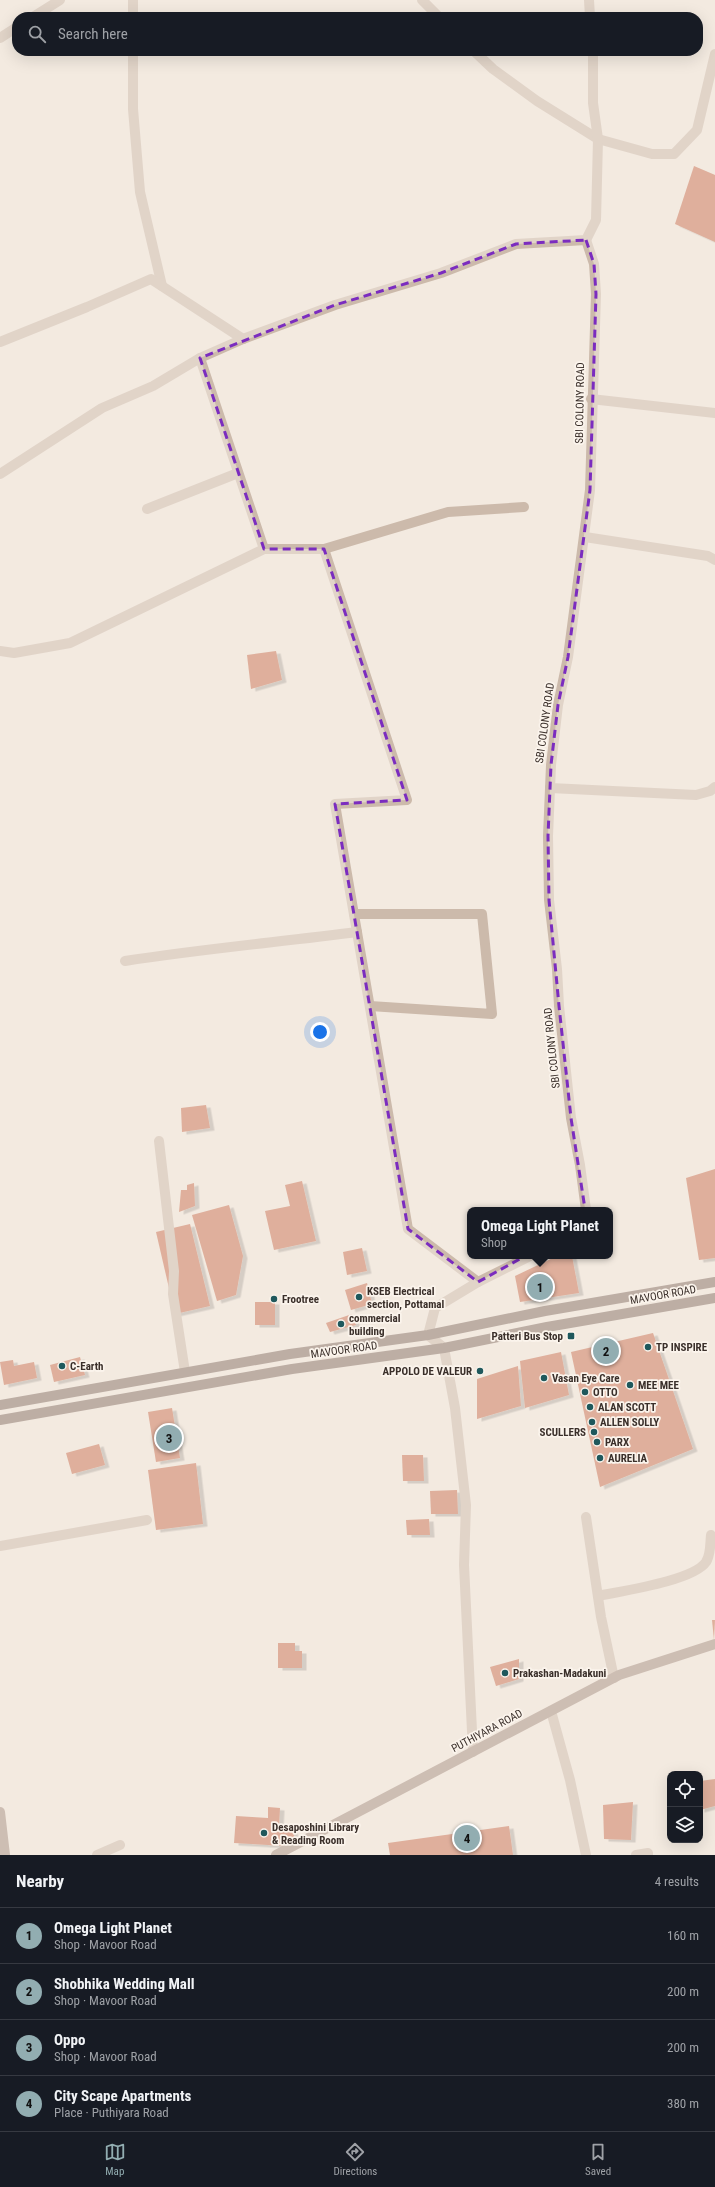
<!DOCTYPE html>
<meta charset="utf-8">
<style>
body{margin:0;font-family:"Roboto Condensed",sans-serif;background:#242831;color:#f1f3f6}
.controls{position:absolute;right:12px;bottom:12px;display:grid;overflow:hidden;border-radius:8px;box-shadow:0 4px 16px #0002}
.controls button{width:36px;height:36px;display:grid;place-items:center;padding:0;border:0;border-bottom:1px solid #363941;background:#171b24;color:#f1f3f6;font:20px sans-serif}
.you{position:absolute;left:320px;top:1032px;width:14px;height:14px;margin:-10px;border:3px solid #fff;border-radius:50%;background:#1a73e8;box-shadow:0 0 0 6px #1a73e833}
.badge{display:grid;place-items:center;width:26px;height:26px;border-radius:50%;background:#92adb1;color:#111;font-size:13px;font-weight:700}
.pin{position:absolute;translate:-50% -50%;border:2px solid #fff;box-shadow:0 1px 4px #0006}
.popup{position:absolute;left:467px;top:1207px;width:146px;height:52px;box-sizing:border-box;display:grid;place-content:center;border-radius:8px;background:#171b24;filter:drop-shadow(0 1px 3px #0005);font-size:13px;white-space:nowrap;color:#9ea1a6}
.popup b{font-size:15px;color:#f1f3f6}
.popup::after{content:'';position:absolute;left:50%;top:100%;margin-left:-8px;border:8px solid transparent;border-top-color:#171b24}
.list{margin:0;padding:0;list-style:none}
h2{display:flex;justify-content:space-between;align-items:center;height:52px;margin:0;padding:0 16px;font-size:17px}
h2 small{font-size:13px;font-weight:400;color:#9ea1a6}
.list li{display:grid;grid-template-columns:26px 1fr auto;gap:12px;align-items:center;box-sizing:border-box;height:56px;padding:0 16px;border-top:1px solid #363941}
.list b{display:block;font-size:15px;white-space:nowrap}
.list p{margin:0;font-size:13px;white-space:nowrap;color:#9ea1a6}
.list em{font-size:13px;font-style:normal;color:#9ea1a6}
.icon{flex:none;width:22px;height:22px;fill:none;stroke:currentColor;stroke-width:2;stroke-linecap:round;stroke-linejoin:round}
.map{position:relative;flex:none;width:715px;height:1855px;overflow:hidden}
.search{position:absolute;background:#171b24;box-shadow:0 4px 16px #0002;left:12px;right:12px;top:12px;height:44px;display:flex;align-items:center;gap:10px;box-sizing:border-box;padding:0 14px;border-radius:16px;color:#9ea1a6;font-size:15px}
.sheet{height:276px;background:#171b24}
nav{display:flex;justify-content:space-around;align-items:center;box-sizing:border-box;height:56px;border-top:1px solid #363941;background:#171b24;font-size:11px;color:#9ea1a6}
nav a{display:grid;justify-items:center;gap:2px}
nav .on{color:#92adb1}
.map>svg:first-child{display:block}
.building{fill:#c7694a;filter:url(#shadow)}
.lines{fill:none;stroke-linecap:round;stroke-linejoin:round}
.street{stroke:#ccbaab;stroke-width:10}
.secondary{stroke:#a0897c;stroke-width:10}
.primary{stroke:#7c665b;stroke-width:10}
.marked{fill:none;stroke:#7b2cbf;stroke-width:3;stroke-dasharray:8 5;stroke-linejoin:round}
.poi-dot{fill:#1f585c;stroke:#fbf4ec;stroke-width:1.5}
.labels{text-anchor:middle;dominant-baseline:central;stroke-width:3.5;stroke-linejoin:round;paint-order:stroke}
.street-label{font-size:11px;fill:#3a2f2a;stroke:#fbf4ec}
.poi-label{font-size:11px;font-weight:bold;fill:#3a2f2a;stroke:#fbf4ec;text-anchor:start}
</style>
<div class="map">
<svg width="715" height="1855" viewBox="0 0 715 1855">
<defs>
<filter id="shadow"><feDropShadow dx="4.5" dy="2.5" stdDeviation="0" flood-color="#0004"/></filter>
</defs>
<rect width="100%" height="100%" fill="#f3eae0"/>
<g class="building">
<path d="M694,166L715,175V242L675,224Z"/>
<path d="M276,651L282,680L251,689L247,655Z"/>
<path d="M206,1105L210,1128L182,1132L181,1108Z"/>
<path d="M715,1169V1258L699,1260L686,1178Z"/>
<path d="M302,1181L316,1241L274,1250L265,1211L290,1206L285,1185Z"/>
<path d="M194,1183L195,1206L179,1212L181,1190H187V1185Z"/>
<path d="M229,1205L243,1256L236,1295L217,1301L192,1215Z"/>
<path d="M190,1224L210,1306L175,1314L156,1232Z"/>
<path d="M362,1248L367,1271L347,1275L343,1252Z"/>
<path d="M557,1256H572L579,1293L520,1302L515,1276Z"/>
<path d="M367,1283L372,1304L351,1310L345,1290Z"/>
<rect x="255" y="1302" width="20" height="23"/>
<path d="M352,1314L356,1325L330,1332L326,1323Z"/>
<path d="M653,1333L693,1449L600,1487L571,1352Z"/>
<path d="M561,1352L569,1395L525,1408L520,1361Z"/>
<path d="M80,1357L85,1375L54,1382L50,1365Z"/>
<path d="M13,1360L14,1366L34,1362L37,1378L4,1385L0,1362Z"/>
<path d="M518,1366L521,1406L477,1419V1379Z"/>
<path d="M172,1408L180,1458L156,1462L148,1412Z"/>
<path d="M99,1444L105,1465L72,1474L66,1453Z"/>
<path d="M402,1455H423L424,1481H403Z"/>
<path d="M196,1463L203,1524L156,1530L148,1470Z"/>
<path d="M457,1490L458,1514H431L430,1491Z"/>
<path d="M429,1519L430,1535H407L406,1520Z"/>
<path d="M712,1620H715L714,1640Z"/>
<path d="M278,1643H295V1651H302V1668H278Z"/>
<path d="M519,1659V1679L496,1686L490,1667Z"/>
<path d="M715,1779V1806L700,1810V1781Z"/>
<path d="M633,1802L631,1840L604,1839L603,1805Z"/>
<path d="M268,1807L280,1808L279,1826H292L295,1840L284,1846L234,1843L236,1816L268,1818Z"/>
<path d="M509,1826L513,1855H390L388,1843Z"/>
</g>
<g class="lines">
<g class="street">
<path d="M133,0V17"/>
<path d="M422,0L439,17"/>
<path d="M589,0L590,17"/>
<path d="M33,17L60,0"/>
<path d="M0,38L17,27"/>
<path d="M133,51V109L140,192L162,286"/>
<path d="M474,51L493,69L537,101L598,139L652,154H674L697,130L715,54"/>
<path d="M0,342L87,307L151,279L243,339"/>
<path d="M200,358L264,549"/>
<path d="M591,399L715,413"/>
<path d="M0,474L102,408L153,386L200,358L243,339L335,305L441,273L516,244L586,240L596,220L598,139L593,103V51"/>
<path d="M147,509L238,473"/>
<path d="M585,537L708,556L715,560"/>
<path d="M324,549L448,512L524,507"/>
<path d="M0,651L14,653L70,643L264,549H324L407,800L335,804L408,1229L478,1282"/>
<path d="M550,788L696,795L710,791L715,787"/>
<path d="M354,914H482L492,1014L370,1006"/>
<path d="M125,961C202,949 280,942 357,932"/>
<path d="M159,1141L174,1271L173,1294L185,1372"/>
<path d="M586,1210L580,1165L571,1118L559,1006L557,969L549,900L548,836L551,765L558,705L568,657L590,490L596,294L594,264L586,240"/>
<path d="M586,1517L601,1617L614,1678"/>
<path d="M0,1546L147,1520"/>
<path d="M598,1596C621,1591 693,1581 706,1562C711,1554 710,1544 711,1535"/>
<path d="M551,1711L570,1780L586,1855"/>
<path d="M473,1752L464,1565L466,1505L455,1408L444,1348L428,1335L435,1308L478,1282L530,1256"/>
<path d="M97,1855L120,1845"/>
<path d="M636,1855L648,1853V1855"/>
</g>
<g class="secondary">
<path d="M0,1812L5,1855"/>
<path d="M276,1855L619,1675L715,1644"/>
</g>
<g class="primary">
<path d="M0,1405L290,1354L428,1335L545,1311L715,1282"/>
<path d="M0,1420L292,1369L444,1348L547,1327L715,1298"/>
</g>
</g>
<path d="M0 0H715V1855H0ZM586,240L594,264L596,294L590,490L568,657L558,705L551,765L548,836L549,900L559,1006L571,1118L587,1222L478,1282L408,1229L335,804L407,800L324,549H264L200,358L335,305L441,273L516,244Z" fill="#f3eae0" fill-opacity=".55" fill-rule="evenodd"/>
<path class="marked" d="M586,240L594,264L596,294L590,490L568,657L558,705L551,765L548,836L549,900L559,1006L571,1118L587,1222L478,1282L408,1229L335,804L407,800L324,549H264L200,358L335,305L441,273L516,244Z"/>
<g class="poi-dot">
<circle cx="359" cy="1297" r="4"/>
<circle cx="274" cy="1299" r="4"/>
<circle cx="341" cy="1324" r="4"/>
<rect x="567" y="1332" width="8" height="8" rx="2"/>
<circle cx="648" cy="1347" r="4"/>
<circle cx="62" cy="1366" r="4"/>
<circle cx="480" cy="1371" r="4"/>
<circle cx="544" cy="1378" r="4"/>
<circle cx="630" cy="1385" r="4"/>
<circle cx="585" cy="1392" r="4"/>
<circle cx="590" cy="1407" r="4"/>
<circle cx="592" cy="1422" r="4"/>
<circle cx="594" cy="1432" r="4"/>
<circle cx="597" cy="1442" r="4"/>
<circle cx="600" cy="1458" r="4"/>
<circle cx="505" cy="1673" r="4"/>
<circle cx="264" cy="1833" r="4"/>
</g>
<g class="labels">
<g class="street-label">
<text transform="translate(580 403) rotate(-89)">SBI COLONY ROAD</text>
<text transform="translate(545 723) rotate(-82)">SBI COLONY ROAD</text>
<text transform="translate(552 1048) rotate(-96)">SBI COLONY ROAD</text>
<text transform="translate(663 1295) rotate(-10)">MAVOOR ROAD</text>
<text transform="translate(344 1350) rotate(-8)">MAVOOR ROAD</text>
<text transform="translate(487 1731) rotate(-28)">PUTHIYARA ROAD</text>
</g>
<g class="poi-label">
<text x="367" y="1291">KSEB Electrical<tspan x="367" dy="13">section, Pottamal</tspan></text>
<text x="282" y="1299">Frootree</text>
<text x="349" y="1318">commercial<tspan x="349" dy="13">building</tspan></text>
<text x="563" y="1336" text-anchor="end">Patteri Bus Stop</text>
<text x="656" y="1347">TP INSPIRE</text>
<text x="70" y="1366">C-Earth</text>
<text x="472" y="1371" text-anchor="end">APPOLO DE VALEUR</text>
<text x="552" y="1378">Vasan Eye Care</text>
<text x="638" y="1385">MEE MEE</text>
<text x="593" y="1392">OTTO</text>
<text x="598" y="1407">ALAN SCOTT</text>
<text x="600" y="1422">ALLEN SOLLY</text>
<text x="586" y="1432" text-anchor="end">SCULLERS</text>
<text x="605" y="1442">PARX</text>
<text x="608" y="1458">AURELIA</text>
<text x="513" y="1673">Prakashan-Madakuni</text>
<text x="272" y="1827">Desaposhini Library<tspan x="272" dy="13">&amp; Reading Room</tspan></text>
</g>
</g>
</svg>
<div class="controls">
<button><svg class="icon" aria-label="locate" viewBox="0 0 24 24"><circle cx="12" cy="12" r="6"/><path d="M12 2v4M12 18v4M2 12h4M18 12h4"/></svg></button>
<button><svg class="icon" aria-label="layers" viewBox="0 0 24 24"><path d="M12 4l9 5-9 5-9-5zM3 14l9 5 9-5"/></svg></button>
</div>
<div class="you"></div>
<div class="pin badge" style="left:540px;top:1287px">1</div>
<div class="popup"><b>Omega Light Planet</b>Shop</div>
<div class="pin badge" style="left:606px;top:1351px">2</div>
<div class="pin badge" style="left:169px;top:1438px">3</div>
<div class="pin badge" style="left:467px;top:1838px">4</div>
<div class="search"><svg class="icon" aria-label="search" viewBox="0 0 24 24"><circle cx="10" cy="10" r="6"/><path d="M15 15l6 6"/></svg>Search here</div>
</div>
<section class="sheet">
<h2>Nearby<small>4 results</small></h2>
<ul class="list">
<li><span class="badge">1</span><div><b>Omega Light Planet</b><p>Shop · Mavoor Road</p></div><em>160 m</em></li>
<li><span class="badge">2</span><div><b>Shobhika Wedding Mall</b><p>Shop · Mavoor Road</p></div><em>200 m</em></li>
<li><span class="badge">3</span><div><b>Oppo</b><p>Shop · Mavoor Road</p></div><em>200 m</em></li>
<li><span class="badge">4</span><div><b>City Scape Apartments</b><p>Place · Puthiyara Road</p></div><em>380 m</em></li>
</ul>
</section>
<nav>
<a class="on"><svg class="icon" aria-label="map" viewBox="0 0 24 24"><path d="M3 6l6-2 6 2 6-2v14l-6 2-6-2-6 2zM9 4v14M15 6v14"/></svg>Map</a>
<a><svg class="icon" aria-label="directions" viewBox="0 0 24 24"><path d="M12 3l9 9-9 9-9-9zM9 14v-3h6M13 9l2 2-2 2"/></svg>Directions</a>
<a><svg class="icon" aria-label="saved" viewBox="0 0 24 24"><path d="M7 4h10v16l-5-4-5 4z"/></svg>Saved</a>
</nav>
